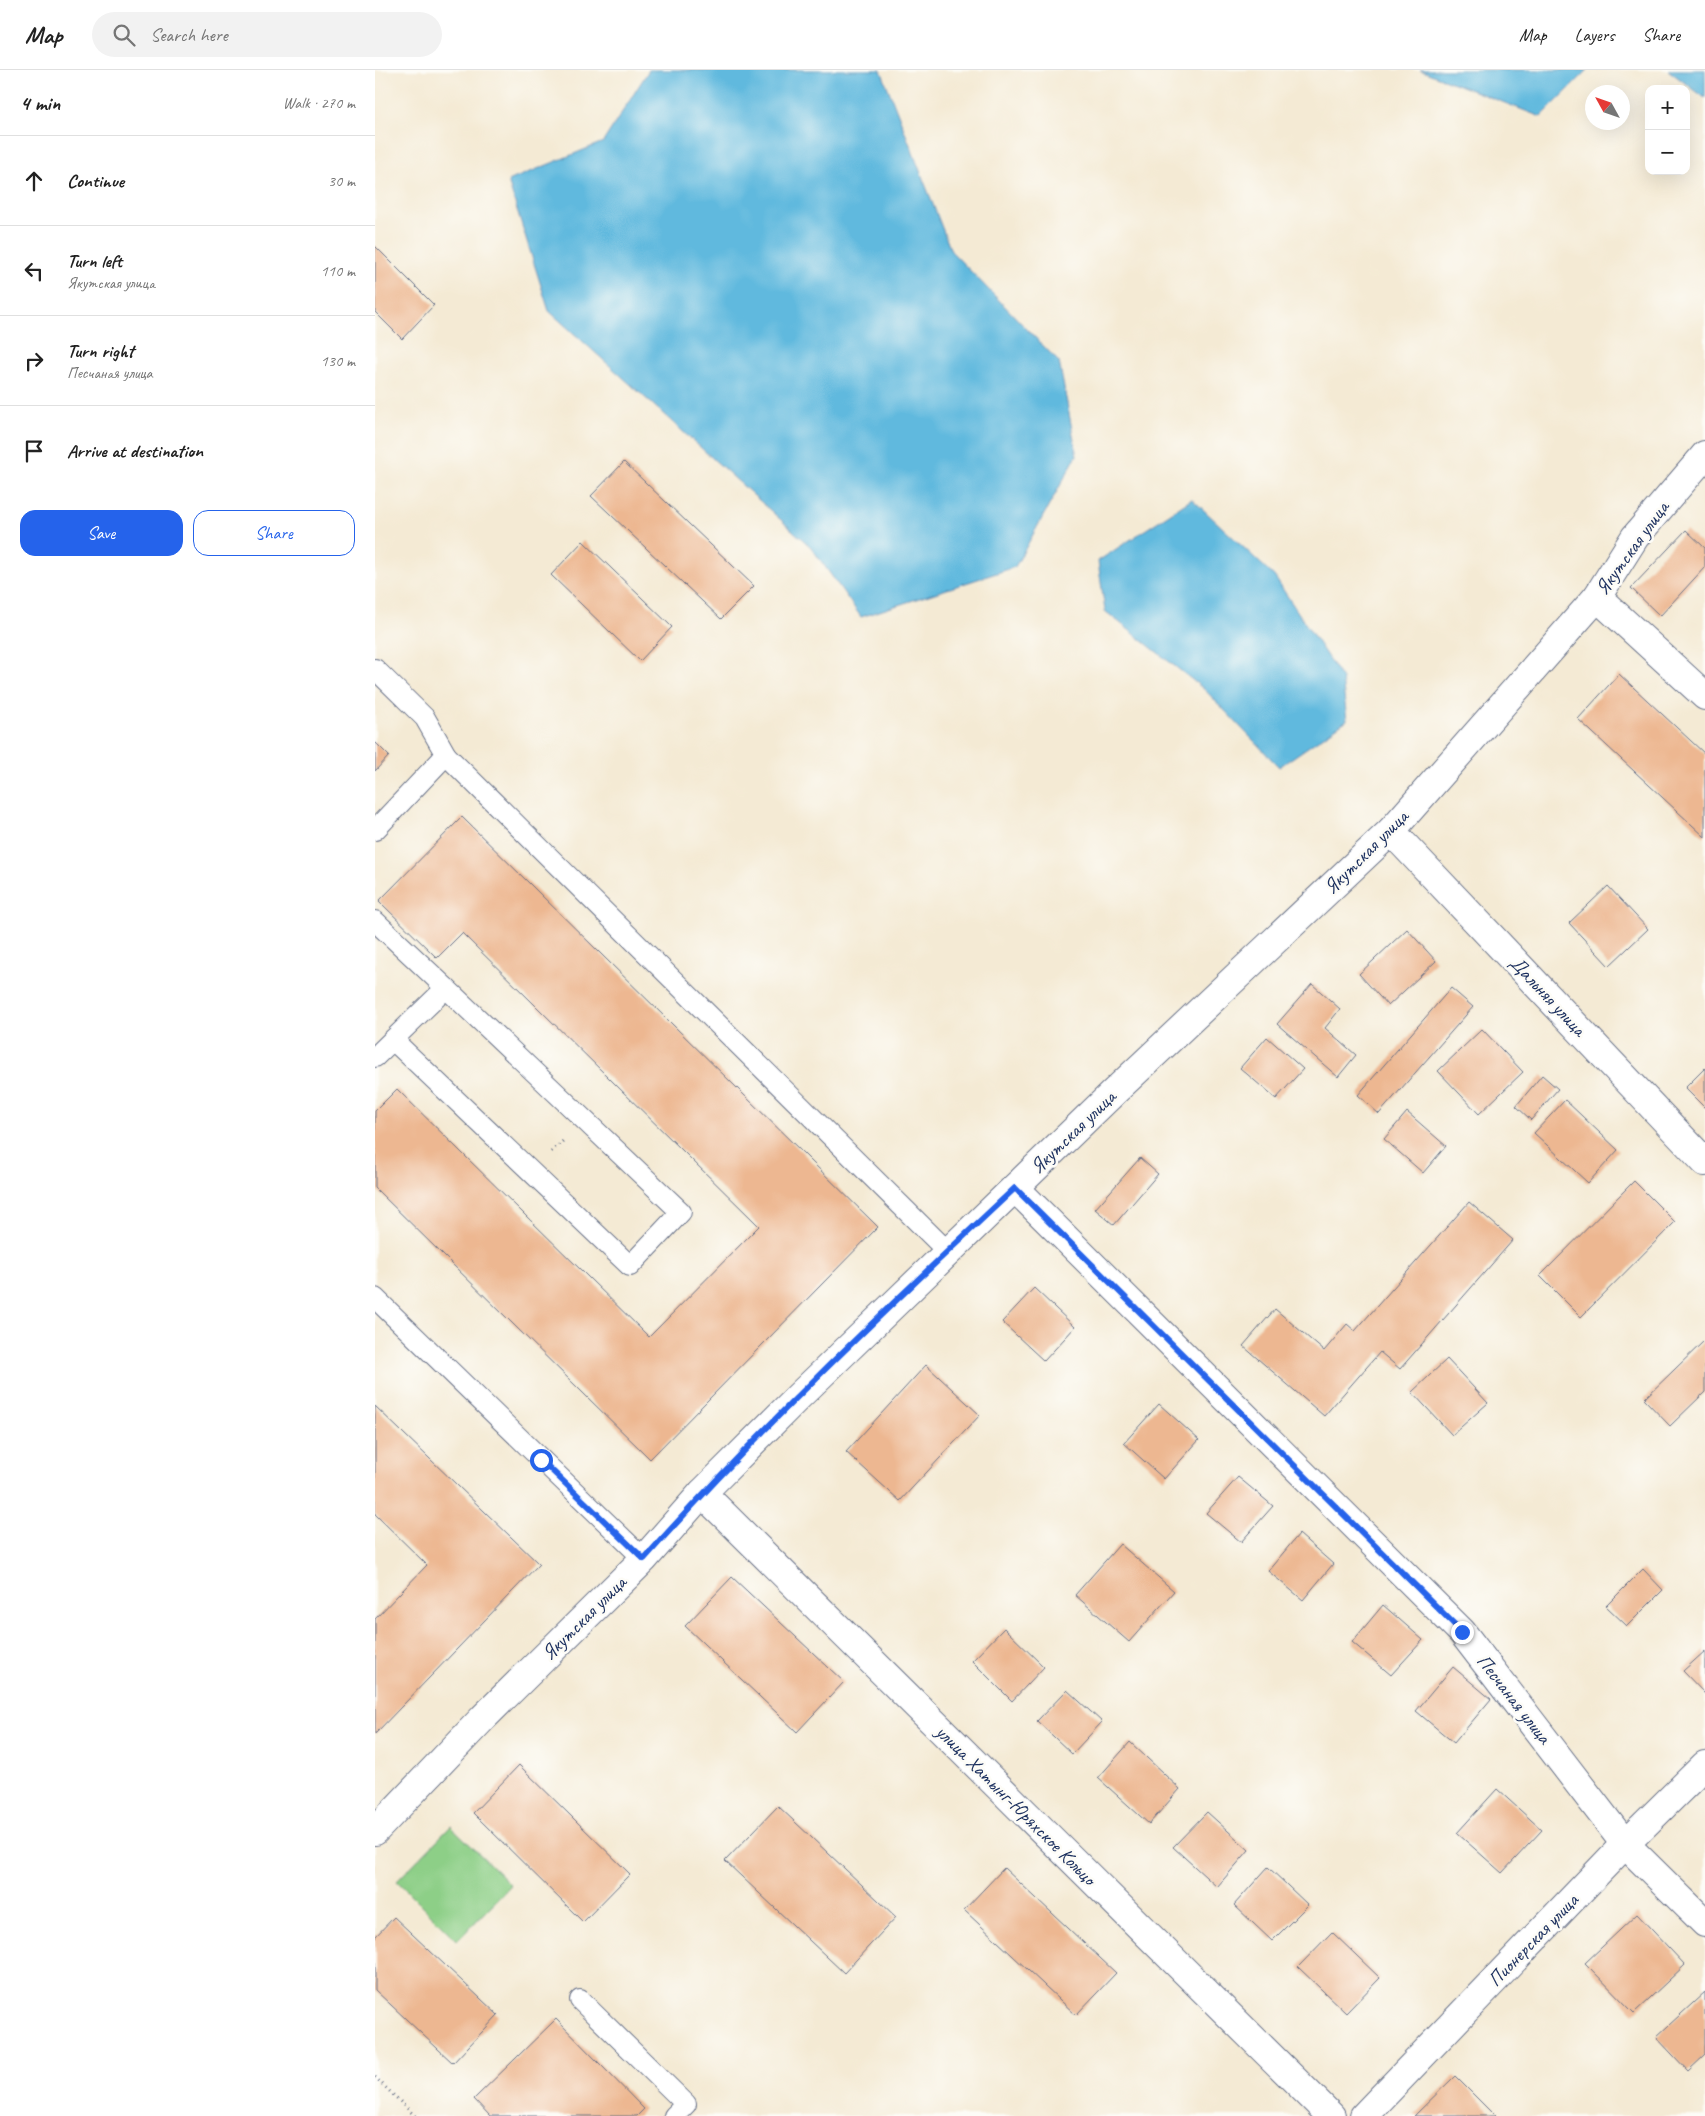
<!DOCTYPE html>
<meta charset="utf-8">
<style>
body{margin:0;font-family:Caveat,sans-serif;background:#f2f2f2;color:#222}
.controls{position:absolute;right:15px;top:15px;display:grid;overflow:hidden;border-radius:10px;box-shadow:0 5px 20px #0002}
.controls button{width:45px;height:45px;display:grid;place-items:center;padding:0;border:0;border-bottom:1px solid #e0e0e0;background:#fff;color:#222;font:25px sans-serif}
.compass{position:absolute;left:1210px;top:15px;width:45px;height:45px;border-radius:50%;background:#fff;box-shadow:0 5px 20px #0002;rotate:310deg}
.stop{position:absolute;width:15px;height:15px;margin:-11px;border:4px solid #2563eb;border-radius:50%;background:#fff}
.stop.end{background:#2563eb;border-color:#fff;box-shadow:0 1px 5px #0008}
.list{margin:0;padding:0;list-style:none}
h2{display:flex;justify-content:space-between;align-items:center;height:65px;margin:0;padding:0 20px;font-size:21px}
h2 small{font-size:16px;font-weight:400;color:#767676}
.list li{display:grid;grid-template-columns:32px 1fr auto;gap:15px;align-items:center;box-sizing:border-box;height:90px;padding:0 20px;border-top:1px solid #e0e0e0}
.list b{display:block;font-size:19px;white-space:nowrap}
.list p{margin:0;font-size:16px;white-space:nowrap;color:#767676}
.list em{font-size:16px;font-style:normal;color:#767676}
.actions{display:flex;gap:10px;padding:15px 20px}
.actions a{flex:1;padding:11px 0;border:1px solid #2563eb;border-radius:15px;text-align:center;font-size:18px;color:#2563eb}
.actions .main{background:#2563eb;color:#fff}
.icon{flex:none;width:28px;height:28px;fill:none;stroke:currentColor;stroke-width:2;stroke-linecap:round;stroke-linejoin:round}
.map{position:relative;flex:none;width:1330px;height:2046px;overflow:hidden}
header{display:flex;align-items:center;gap:30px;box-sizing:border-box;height:70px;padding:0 25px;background:#fff;border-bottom:1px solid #e0e0e0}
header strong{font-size:24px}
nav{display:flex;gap:28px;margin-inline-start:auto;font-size:18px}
.search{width:350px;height:45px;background:#f2f2f2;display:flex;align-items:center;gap:12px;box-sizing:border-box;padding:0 18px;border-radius:28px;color:#767676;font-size:19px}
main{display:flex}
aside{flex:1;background:#fff}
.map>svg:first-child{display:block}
.green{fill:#8dcf87;stroke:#547f72}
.water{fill:#61b9de;stroke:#3e749e}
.building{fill:#edb791}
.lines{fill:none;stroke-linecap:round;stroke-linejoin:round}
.service-casing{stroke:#677087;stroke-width:22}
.minor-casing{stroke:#677087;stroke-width:30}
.path{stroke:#677087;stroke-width:3;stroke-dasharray:1 4;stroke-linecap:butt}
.service{stroke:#fff;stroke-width:20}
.minor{stroke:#fff;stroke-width:28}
.route{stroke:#2563eb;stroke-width:6}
.labels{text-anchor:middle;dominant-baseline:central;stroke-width:5;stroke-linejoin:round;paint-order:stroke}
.street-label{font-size:20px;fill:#1b2f5e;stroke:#fdfcf7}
</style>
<header>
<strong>Map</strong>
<div class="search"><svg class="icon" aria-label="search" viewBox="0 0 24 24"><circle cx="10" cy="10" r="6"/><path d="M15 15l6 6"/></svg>Search here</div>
<nav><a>Map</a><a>Layers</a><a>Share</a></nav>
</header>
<main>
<aside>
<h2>4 min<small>Walk · 270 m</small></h2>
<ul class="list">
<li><svg class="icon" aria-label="ahead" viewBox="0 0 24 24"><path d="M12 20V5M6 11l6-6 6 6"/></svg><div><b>Continue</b></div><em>30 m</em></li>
<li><svg class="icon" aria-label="left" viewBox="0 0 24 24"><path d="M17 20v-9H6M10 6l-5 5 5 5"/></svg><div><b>Turn left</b><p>Якутская улица</p></div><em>110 m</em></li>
<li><svg class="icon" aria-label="right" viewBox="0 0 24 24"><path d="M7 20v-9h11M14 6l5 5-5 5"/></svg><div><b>Turn right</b><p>Песчаная улица</p></div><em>130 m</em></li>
<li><svg class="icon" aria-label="arrive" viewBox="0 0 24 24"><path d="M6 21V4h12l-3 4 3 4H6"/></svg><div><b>Arrive at destination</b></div></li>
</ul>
<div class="actions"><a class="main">Save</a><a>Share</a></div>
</aside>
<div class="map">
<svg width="1330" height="2046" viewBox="0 0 1330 2046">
<rect width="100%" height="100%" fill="#fdfcf7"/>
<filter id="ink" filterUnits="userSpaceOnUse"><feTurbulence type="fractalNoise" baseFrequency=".02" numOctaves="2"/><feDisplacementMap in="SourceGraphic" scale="10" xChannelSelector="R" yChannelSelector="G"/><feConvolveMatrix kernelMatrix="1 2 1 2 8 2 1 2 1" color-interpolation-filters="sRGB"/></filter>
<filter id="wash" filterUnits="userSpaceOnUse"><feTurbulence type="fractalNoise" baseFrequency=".0096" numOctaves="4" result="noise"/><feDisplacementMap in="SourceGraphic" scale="20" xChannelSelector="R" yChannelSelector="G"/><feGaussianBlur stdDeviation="1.12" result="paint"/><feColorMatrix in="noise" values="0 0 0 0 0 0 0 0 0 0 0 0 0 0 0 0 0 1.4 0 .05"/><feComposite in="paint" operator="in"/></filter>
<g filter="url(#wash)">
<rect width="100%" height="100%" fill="#f4ead4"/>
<path class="green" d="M76,1756L136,1815L82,1871L22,1811Z"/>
<g class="water">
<path d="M274,0H506L576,181L684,292L702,385L640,497L486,547L436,477L174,241L133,111L228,72Z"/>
<path d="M1045,0H1213L1166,47Z"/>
<path d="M1293,0H1330V28Z"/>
<path d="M817,429L899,506L967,609L972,650L904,697L830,620L730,541L723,491Z"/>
</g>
<g id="blocks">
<g class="building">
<path d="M0,176L59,235L27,269L0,242Z"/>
<path d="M249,392L379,516L346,549L216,426Z"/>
<path d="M1311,460L1330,478V497L1285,546L1256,518Z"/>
<path d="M208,471L297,557L265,591L176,505Z"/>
<path d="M1244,604L1330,684V767L1203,649Z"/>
<path d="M0,672L14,686L0,701Z"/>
<path d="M87,747L503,1157L275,1389L0,1118V1041L22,1019L274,1267L384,1156L87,863L62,888L4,831Z"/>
<path d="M1233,816L1273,859L1234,896L1194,853Z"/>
<path d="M1032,859L1061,891L1013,936L984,904Z"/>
<path d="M937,914L965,939L950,958L981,985L963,1007L902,954Z"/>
<path d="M1076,918L1098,937L1004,1044L983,1025Z"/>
<path d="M1107,959L1148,1002L1104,1044L1063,1001Z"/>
<path d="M892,967L928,999L901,1029L865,998Z"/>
<path d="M1330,998V1038L1310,1018Z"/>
<path d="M1167,1005L1183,1019L1156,1050L1141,1036Z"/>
<path d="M1190,1030L1243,1080L1213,1113L1159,1063Z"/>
<path d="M1032,1042L1071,1076L1048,1103L1009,1069Z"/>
<path d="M765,1088L783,1104L739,1155L720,1139Z"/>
<path d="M1259,1111L1300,1152L1206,1247L1165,1206Z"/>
<path d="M1094,1132L1138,1170L1025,1299L1005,1282L949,1346L868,1276L900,1239L949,1281L972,1254L980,1261Z"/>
<path d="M659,1218L700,1257L669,1291L627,1252Z"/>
<path d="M1330,1270V1322L1295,1356L1269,1329Z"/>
<path d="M1072,1289L1113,1333L1077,1365L1037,1322Z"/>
<path d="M551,1295L605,1345L525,1431L471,1382Z"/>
<path d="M784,1334L824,1370L789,1409L749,1373Z"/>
<path d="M0,1336L164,1494L0,1664V1549L52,1495L0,1444Z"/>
<path d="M863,1407L898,1436L866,1472L831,1443Z"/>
<path d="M924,1464L958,1494L928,1530L893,1501Z"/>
<path d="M745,1474L799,1521L754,1572L700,1525Z"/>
<path d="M1268,1499L1288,1520L1252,1556L1231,1536Z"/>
<path d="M357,1507L469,1612L422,1662L310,1556Z"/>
<path d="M1008,1535L1048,1570L1016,1605L977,1572Z"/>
<path d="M629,1558L669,1597L637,1631L597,1591Z"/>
<path d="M1330,1581V1624L1308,1601Z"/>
<path d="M1078,1597L1116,1629L1079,1673L1041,1641Z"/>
<path d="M692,1620L727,1652L697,1684L662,1651Z"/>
<path d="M755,1672L805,1719L774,1754L723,1708Z"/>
<path d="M144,1695L255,1804L208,1852L98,1743Z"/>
<path d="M1122,1719L1167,1760L1127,1803L1082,1763Z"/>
<path d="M403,1736L521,1847L469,1903L350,1791Z"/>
<path d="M832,1742L874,1780L842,1817L798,1777Z"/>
<path d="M893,1797L933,1835L897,1871L859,1835Z"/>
<path d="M629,1798L741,1903L701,1945L589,1840Z"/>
<path d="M1262,1844L1310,1895L1259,1943L1210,1893Z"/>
<path d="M19,1847L123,1945L78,1993L0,1920V1867Z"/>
<path d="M957,1862L1005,1908L971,1943L923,1897Z"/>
<path d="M1330,1922V1985L1313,2001L1281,1967Z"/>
<path d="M181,1949L269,2039L262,2046H115L99,2029Z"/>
<path d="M1080,2006L1120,2046H1039Z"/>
</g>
</g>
</g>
<g filter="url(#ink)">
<use href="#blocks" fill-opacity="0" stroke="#677087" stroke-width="1"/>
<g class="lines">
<defs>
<g id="service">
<path d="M0,599L50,648L71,685L0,760"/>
<path d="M71,685L572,1181"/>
<path d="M0,851L71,918L0,987"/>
<path d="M18,970L255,1196L306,1142L71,918"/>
<path d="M0,1228L269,1489"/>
<path d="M205,1930L311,2034L299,2046"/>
</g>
<g id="minor">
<path d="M1222,527L1330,626"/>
<path d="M1016,761L1330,1092"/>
<path d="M640,1118L1087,1562L1250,1774L1330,1853"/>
<path d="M327,1423L956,2046"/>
<path d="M0,1761L108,1648L269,1489L327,1423L423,1327L738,1023L1016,761L1222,527L1260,467L1330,385"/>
<path d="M989,2046L1250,1774L1330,1695"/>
</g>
</defs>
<use href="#service" class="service-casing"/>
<use href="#minor" class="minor-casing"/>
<g class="path">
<path d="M176,1082L190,1069"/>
<path d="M0,2007L40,2046"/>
</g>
<use href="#service" class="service"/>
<use href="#minor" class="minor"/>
</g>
</g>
<g class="lines" filter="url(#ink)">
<path class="route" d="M166,1390L269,1489C385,1358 512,1238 640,1118L1087,1562"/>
</g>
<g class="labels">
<g class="street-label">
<text transform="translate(1257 478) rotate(-54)">Якутская улица</text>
<text transform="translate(991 782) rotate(-45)">Якутская улица</text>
<text transform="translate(1173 926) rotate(47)">Дальняя улица</text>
<text transform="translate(698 1062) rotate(-44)">Якутская улица</text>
<text transform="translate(209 1548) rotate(-45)">Якутская улица</text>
<text transform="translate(1139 1629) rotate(52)">Песчаная улица</text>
<text transform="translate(641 1735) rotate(45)">улица Хатынг-Юряхское Кольцо</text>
<text transform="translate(1158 1870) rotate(-46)">Пионерская улица</text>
</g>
</g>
</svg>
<div class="controls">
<button>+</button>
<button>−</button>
</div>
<svg class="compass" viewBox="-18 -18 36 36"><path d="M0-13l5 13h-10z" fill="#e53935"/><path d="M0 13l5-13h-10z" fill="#767676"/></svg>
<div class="stop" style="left:166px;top:1390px"></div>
<div class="stop end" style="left:1087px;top:1562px"></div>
</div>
</main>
